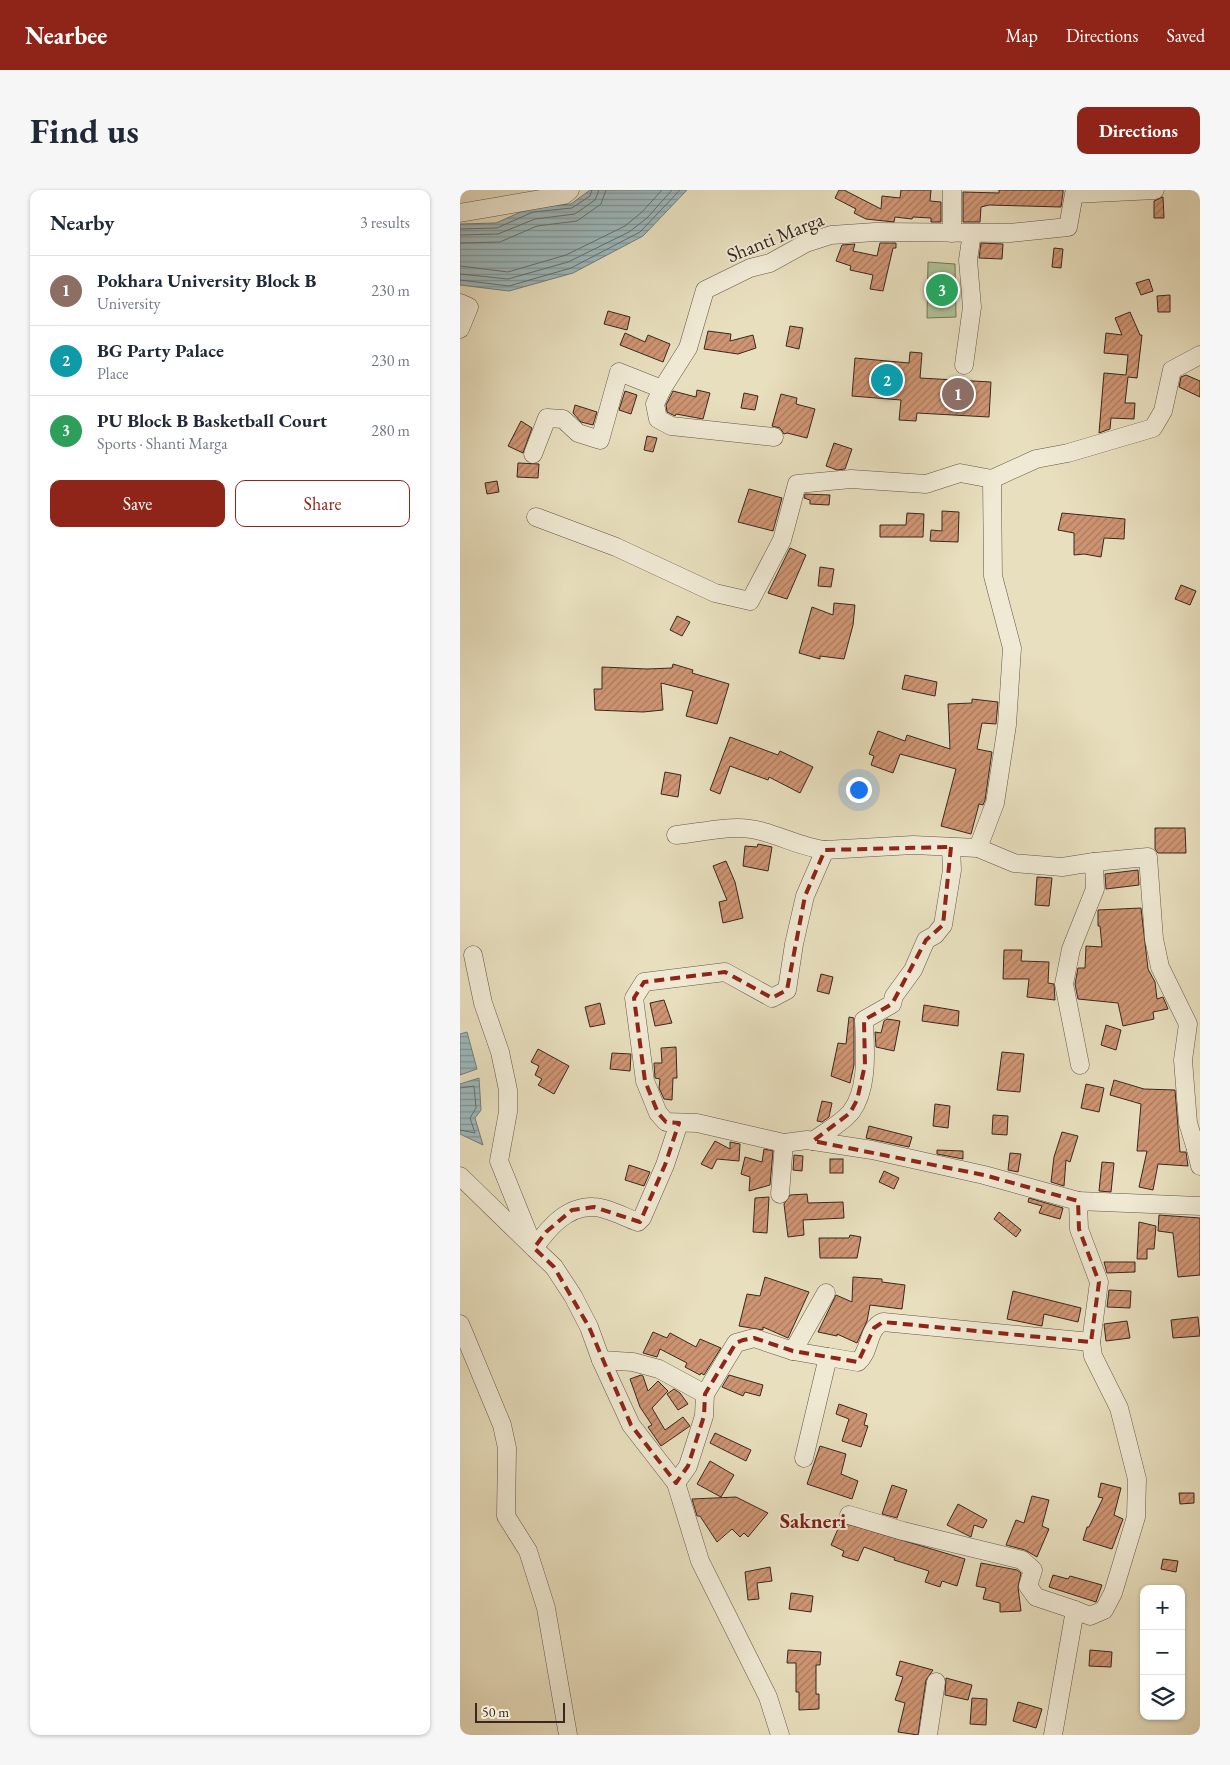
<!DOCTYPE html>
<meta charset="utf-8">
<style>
body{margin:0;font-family:"EB Garamond",serif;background:#f6f6f7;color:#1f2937}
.controls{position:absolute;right:15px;bottom:15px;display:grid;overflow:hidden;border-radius:10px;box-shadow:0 1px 4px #0004}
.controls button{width:45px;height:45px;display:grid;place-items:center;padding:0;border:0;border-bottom:1px solid #e0e1e3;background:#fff;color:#1f2937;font:25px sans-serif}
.scale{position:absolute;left:15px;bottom:12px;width:90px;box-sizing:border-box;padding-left:5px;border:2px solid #392720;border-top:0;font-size:14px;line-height:18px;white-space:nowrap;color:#392720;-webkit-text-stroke:4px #f0ead5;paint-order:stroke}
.you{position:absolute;left:398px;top:599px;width:18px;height:18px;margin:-12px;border:4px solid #fff;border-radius:50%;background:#1a73e8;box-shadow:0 0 0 8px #1a73e833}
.badge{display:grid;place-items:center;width:32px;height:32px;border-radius:50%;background:#8f2418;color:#fff;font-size:16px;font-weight:700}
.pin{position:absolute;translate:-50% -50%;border:2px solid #fff;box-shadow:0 1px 5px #0006}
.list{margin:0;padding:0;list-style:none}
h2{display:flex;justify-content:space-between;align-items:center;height:65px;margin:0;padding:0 20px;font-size:21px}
h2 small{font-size:16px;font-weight:400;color:#747a83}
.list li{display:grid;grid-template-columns:32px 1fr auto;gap:15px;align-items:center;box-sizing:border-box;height:70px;padding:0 20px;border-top:1px solid #e0e1e3}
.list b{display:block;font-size:19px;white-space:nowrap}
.list p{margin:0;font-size:16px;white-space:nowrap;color:#747a83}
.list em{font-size:16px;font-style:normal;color:#747a83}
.actions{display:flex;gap:10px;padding:15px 20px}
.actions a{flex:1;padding:11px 0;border:1px solid #8f2418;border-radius:10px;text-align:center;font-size:18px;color:#8f2418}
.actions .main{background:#8f2418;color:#fff}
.icon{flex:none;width:28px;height:28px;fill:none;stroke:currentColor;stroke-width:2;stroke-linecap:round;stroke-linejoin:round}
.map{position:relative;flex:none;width:740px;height:1545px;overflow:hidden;border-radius:10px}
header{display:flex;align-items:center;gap:30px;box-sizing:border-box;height:70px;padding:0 25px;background:#8f2418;color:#fff}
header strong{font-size:24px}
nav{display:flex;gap:28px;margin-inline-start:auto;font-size:18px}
.intro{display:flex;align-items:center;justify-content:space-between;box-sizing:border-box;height:120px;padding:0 30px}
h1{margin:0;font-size:35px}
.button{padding:12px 22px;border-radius:10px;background:#8f2418;color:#fff;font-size:18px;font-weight:700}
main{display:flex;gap:30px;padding:0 30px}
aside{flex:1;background:#fff;border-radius:10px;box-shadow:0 1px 4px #0004}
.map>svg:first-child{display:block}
.green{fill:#b0c396;stroke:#74755b}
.water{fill:url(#water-rules);stroke:#757f7e}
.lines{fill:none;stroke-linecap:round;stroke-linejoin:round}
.shore{stroke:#6b706e;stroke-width:1}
.building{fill:url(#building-hatch);stroke:#392720}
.minor-casing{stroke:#655548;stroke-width:19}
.minor{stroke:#f0ead5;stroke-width:18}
.marked{fill:none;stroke:#8f2418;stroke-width:4;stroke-dasharray:10 6;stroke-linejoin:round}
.labels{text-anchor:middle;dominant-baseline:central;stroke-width:4;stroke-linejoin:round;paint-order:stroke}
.street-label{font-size:20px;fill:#392720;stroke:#f0ead5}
.neighbourhood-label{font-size:21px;font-weight:bold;fill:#7a1f14;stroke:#f0ead5}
</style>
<header>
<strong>Nearbee</strong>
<nav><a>Map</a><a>Directions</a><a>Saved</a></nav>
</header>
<div class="intro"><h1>Find us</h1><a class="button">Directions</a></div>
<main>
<aside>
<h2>Nearby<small>3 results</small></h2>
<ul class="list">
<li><span class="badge" style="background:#8d6e63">1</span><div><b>Pokhara University Block B</b><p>University</p></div><em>230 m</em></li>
<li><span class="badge" style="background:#0f9aa8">2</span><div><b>BG Party Palace</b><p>Place</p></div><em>230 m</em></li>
<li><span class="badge" style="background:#2e9e5b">3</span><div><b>PU Block B Basketball Court</b><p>Sports · Shanti Marga</p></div><em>280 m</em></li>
</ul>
<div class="actions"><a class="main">Save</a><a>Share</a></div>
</aside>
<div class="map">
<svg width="740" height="1545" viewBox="0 0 740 1545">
<defs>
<pattern id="water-rules" width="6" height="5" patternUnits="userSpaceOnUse" patternTransform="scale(1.25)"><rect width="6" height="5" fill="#9db9bd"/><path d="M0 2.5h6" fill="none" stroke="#819699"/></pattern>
<pattern id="building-hatch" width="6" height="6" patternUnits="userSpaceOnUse" patternTransform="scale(1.25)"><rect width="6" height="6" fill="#cf9573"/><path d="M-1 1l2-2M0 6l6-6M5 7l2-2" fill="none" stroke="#a97a5e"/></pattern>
</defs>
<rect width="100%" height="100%" fill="#e8dfbe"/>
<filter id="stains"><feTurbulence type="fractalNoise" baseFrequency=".004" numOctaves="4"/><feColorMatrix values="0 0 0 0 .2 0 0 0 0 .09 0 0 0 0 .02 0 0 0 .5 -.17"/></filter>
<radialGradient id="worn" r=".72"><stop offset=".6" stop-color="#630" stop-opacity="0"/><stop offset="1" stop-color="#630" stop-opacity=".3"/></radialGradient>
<path class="green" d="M468,72L495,74L496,127L467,128Z"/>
<g class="water">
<path d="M130,0H227L183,46L113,83L49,101L0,95V34L36,33L72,17L111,14Z"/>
<path d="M7,842L17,879L0,885V844Z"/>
<path d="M19,888L21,920L15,928L23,955L0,944V894Z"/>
</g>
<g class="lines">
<g class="shore">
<path d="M0,39L37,38L73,22L112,18L130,6L132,0"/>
<path d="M0,45L38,44L75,29L115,24L135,10L139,0"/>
<path d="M0,53L40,52L77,36L117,31L141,14L146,0"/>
<path d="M0,76L48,82L106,65L165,36L182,22L202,0"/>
<path d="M0,84L48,89L108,72L169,42L187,28L212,0"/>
<path d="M0,90L49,96L111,78L180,42L220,0"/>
<path d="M0,898L14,896L16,918L10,928L15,943L0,940"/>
</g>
</g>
<g class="building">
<path d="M379,0H384L421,19L422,6L440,8L441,0H471L470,11L481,12V32H471V28L453,27L452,29L435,27L434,32L406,29L394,23L396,19L375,8Z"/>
<path d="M539,0H603V3L601,17L529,15L521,17L520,32H503V2L539,3Z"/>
<path d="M703,7L704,28H694V11Z"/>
<path d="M420,53H436V58H433L423,101L410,99L413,85L390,80L391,76L376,71L382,55L395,54L393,61L417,66Z"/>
<path d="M521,53L543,54L542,69L519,68Z"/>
<path d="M594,58L603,59L601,78L592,77Z"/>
<path d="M689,89L693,101L681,105L676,93Z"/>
<path d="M710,105V122H698L697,106Z"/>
<path d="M148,121L170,127L167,140L144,134Z"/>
<path d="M670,122L680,145H682L677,188L668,187L665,213H675L674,229L651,228L650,239L639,243L644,183L666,185L668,165L644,163L646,143L662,145L655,128Z"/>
<path d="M330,136L343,138L339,159L326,156Z"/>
<path d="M248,141L271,144L270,151L293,145L296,158L278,164L244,159Z"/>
<path d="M165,143L185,152L188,145L210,154L203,172L160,155Z"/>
<path d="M450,162L462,163L460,188L531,192L529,227L457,223L456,231L439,230L441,210L392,206L395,168L449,173Z"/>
<path d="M726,185L740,191V207L719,197L721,187Z"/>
<path d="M237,200L250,203L243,229L216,224L215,226L207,222L206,215L213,201L236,207Z"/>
<path d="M165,201L177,205L171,224L159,220Z"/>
<path d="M284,203L298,206L295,220L281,218Z"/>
<path d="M321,204L337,208L336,214L355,219L347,248L327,243L324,244L320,238L312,236Z"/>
<path d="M115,215L137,222L133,235L121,232L113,223Z"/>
<path d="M61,231L72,238L63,263L48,256Z"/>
<path d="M187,246L197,248L193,262L184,260Z"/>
<path d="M374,253L392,259L385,279L377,280L366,276Z"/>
<path d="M58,273L79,274L78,288L57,287Z"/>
<path d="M37,291L39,302L27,304L25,293Z"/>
<path d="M289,299L322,308L313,341L278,332Z"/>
<path d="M345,304L370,305L369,315L350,314V310L344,308Z"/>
<path d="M482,321L499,322L498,352L470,351L471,340L482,341Z"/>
<path d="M447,323L464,324L463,347H420V335H446Z"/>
<path d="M602,323L665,329L664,349L644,348L641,367L624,364L614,365V343L598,340Z"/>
<path d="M330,358L346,365L327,409L308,403Z"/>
<path d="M360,377L374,379L371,397L358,396Z"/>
<path d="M721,395L736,401L730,415L715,409Z"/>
<path d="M374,413L395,415L393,435L384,469L360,466V469L339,463L352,417L373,425Z"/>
<path d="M217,426L230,432L222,446L210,440Z"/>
<path d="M213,474L233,480L232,483L269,494L257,534L226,526L233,501L201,493L203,520L183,522L135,520L134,499H142V477L187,479L212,478Z"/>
<path d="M445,485L477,492L475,506L442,499Z"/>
<path d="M512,509L538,512L536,534L522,533L517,559L532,562L525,610L523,615L519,614L511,644L481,636L496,579L440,564L433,583L411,575L414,566L409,564L418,541L445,551L447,545L490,559L488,514L512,513Z"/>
<path d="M270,547L318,565L320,561L353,577L340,603L309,587L308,590L270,576L260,604L250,600Z"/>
<path d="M205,582L221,585L218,607L201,604Z"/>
<path d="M695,638H725L726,663H698L695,659Z"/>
<path d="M298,654L312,657L308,681L283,676L285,656L297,657Z"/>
<path d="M266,671L275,692L283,728L263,733L259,712L267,710L253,676Z"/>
<path d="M678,680L679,695L646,699L645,684Z"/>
<path d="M577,687L592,688L589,716L575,715Z"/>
<path d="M681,718L688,779L695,792L697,809L703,807L708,819L693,822L694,829L663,836L658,813L618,809L615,794L618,778H625L626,756L642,757L640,736H638V720Z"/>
<path d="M544,760H562L561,771L589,772L588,793L594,794L595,810L567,807L569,789H543Z"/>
<path d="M361,784L373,787L369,804L357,801Z"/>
<path d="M204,810L212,833L195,836L190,813Z"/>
<path d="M140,813L145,834L130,837L125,817Z"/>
<path d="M464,815L499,821L498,836L462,831Z"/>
<path d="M389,827L394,828V875L390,893L371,886L378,853L386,854Z"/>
<path d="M427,829L440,831L434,861L416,857L415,842L421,843L424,831Z"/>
<path d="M646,835L661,840L656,860L641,855Z"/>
<path d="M216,857L217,888H213L212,910L204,909L199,898L200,889L195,888L194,873H202L201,858Z"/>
<path d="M78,859L109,876L94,904L78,895L82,889L75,885L79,876L71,872Z"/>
<path d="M542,862L564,864L560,902L537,900Z"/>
<path d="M152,863L171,864L170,881L150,879Z"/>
<path d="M654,890L684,899L715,900L720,962H726L728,976L698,974L693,1000L679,997L687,961H677L681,914L650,905Z"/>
<path d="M626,894L644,898L639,922L621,918Z"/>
<path d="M362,911L372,913L369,927L362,932L357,931Z"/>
<path d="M475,914L490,916L488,938L473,936Z"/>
<path d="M533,925L548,926L547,945L532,944Z"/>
<path d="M409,936L452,947L449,957L406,948Z"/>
<path d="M602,942L618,946L610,972L606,970L604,996L591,992L594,967Z"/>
<path d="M255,951L270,959V952L280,954L279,971L257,969L252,979L241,974Z"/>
<path d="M304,959L313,961L310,995L289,1001L290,987L281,984L285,967L302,972Z"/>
<path d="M477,960L503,961V969L477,964Z"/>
<path d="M550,963L561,964L558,982L548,980Z"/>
<path d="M334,965L343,966L342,981L333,980Z"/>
<rect x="370" y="969" width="13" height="14"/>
<path d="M642,972L654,973L651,1002L639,1001Z"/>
<path d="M169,975L190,982L184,996L165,990Z"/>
<path d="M424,981L439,988L434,999L419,992Z"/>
<path d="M347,1004L348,1013L383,1012L384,1028L343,1030L344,1045L328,1047L324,1014L330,1005Z"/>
<path d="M309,1007L307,1043L293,1042L295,1008Z"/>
<path d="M569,1008L603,1018L600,1029L579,1023L582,1016L568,1012Z"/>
<path d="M539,1022L561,1040L556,1047L534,1029Z"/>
<path d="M699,1025L740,1028V1085L718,1087L713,1043L698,1041Z"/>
<path d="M679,1032L696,1036L694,1059H687V1069H677Z"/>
<path d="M390,1045L401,1047L397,1068H360L359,1048H389Z"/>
<path d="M644,1072H675V1082L647,1083Z"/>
<path d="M305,1087L349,1102L328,1148L303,1137V1140L279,1136L287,1104L300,1106Z"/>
<path d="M393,1087L422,1089V1092L445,1095L442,1119L410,1115L407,1131L397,1153L377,1144V1146L358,1142L376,1105L392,1112Z"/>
<path d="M649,1100L671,1101L670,1118L647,1117Z"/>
<path d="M553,1101L621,1118L618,1132L584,1124L582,1136L547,1129Z"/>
<path d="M738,1127L740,1146L713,1148L711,1130Z"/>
<path d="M667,1131L670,1148L646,1151L644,1134Z"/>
<path d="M193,1142L207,1148L210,1143L236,1157L240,1149L261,1158L244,1185L241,1183L240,1185L225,1177L227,1173L200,1159L197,1167L183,1163Z"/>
<path d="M181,1185L183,1186L188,1201L198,1191L208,1201L192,1218L205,1240L223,1227L230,1236L201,1256L188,1237L192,1235L180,1217L170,1189Z"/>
<path d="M269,1185L303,1195L300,1206L285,1202L283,1206L262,1197Z"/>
<path d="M214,1199L220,1203L228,1214L218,1220L207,1204Z"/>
<path d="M379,1214L407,1224L404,1235L408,1236L401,1257L382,1251L389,1229L376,1224Z"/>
<path d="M255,1243L291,1260L286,1271L250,1253Z"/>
<path d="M360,1256L386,1264L381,1284L398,1291L392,1309L347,1294Z"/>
<path d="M250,1271L274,1285L261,1307L237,1294Z"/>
<path d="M641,1293L661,1298L654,1325L663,1329L652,1359L623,1350L627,1337H629L643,1308L638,1307Z"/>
<path d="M432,1295L447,1300L437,1328L422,1324Z"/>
<path d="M719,1303H734V1313L720,1314Z"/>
<path d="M572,1306L589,1310L582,1336L589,1339L577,1367L565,1360L546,1355L556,1330L564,1333Z"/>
<path d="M276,1307L308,1323L288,1347L284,1343L280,1347L272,1339L257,1352L240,1326H237L232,1309Z"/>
<path d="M498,1314L527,1330L523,1338L514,1335L511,1347L487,1335Z"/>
<path d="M381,1332L505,1369L497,1396L482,1391L480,1397L465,1392L469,1381L434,1370L435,1368L404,1357L398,1371L382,1366L384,1361L371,1355Z"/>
<path d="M703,1369L718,1371L716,1382L701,1379Z"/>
<path d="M521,1373L557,1380L561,1383L558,1397L561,1421L540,1422V1413L523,1409L526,1398L516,1396Z"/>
<path d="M310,1377L312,1391L297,1393L299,1409L288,1410L285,1382Z"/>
<path d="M593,1385L608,1389L610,1386L642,1395L636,1412L589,1397Z"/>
<path d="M331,1403L353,1406L351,1422L329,1419Z"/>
<path d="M328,1460L361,1462L360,1475H356V1504H359V1519L339,1520V1502H336V1473H327Z"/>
<path d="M630,1460L652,1462L651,1477L629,1476Z"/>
<path d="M440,1471L473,1480L466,1490L458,1545L438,1542L445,1513L435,1510L443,1487L436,1485Z"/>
<path d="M486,1488L512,1495L508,1510L485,1505Z"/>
<path d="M512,1508L527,1509L526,1535L510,1534Z"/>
<path d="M558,1512L582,1519L576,1538L553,1531Z"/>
</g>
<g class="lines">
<defs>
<g id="minor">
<path d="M492,0V43"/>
<path d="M0,23L104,5L110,0"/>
<path d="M0,113L9,117L0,139"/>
<path d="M504,175L512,117L508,70L512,43"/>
<path d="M314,247L211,236L198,229L195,214L202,199L228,158L245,100L290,78L310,73L346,53L371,45L415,42L550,43L608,37L614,4L695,0"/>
<path d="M73,264L87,228L103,229L118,243L140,250L159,182L202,199"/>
<path d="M76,327L156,357L255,403L290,411L322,350L337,294L391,289L466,294L500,283L532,289"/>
<path d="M216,645C236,643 258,638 278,638C309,638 336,657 365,660"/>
<path d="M518,658L535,613L547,535L552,458L533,386L532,289L576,269L608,263L693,238L703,221L712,180L740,165"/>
<path d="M634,672L688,667L694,749L700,777L728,834L723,870L728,933L736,959"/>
<path d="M13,765L23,813L40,862L48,900V922L39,971L74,1058L94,1077L113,1106L129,1137L141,1170L171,1235L216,1293L240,1371L308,1507L320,1545"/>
<path d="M353,951C365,942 381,934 391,922C409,898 405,859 404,830L432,814L434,806L453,780L466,750L475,745L483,735L492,680L491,657"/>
<path d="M740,955L736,959L740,976"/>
<path d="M0,986L74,1058C88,1039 106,1016 133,1017C146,1017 164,1027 178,1032L182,1028L205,975L219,933"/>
<path d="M320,1004L324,953"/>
<path d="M618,1011L524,985L412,960L347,950L324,953L237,933L206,932L198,923L185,891L174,808L184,792L265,782L312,808L327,800L334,754L345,706L365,660L453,655L518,658L554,673L602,677L634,672L635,699L611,759L604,794L620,875"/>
<path d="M0,1134L42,1235L47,1258L46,1326L68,1361L86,1418L108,1545"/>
<path d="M333,1161L366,1103"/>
<path d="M368,1167L398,1172C411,1161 407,1138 423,1132L631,1152"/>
<path d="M141,1170L173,1172L199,1179L245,1204"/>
<path d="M216,1293L228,1276L244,1226L245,1204L276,1153L294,1148L333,1161L368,1167L344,1268"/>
<path d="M389,1325L443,1341L562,1370L573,1380L568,1396L576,1407L615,1420"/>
<path d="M468,1545L476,1492"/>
<path d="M593,1545L615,1420L630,1426L644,1420L653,1403L676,1327L677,1289L659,1218L633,1166L631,1152L639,1092L619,1039L618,1011L740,1016"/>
</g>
</defs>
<use href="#minor" class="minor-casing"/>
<use href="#minor" class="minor"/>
</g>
<path class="marked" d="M491,657L483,735L466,750L432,814L404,830L405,875L397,910L390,923L353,951L524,985L618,1011L619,1039L639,1092L631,1152L423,1132L414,1138L398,1172L333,1161L294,1148L283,1150L276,1153L245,1204L244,1226L228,1276L216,1293L171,1235L129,1137L94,1077L74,1058L86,1042L112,1020L134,1017L180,1032L205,975L219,933L206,932L198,923L185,891L174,808L184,792L265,782L312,808L327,800L345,706L365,660Z"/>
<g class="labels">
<g class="street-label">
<text transform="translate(315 47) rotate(-22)">Shanti Marga</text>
</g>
<g class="neighbourhood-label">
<text x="353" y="1330">Sakneri</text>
</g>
</g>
<rect width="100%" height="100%" filter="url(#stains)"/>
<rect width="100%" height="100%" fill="url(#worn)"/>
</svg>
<div class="controls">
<button>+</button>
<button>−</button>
<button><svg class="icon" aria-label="layers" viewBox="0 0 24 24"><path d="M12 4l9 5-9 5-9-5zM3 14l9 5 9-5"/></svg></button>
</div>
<div class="scale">50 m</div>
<div class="you"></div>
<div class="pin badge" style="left:498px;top:204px;background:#8d6e63">1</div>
<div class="pin badge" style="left:427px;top:190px;background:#0f9aa8">2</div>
<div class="pin badge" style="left:482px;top:100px;background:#2e9e5b">3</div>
</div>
</main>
